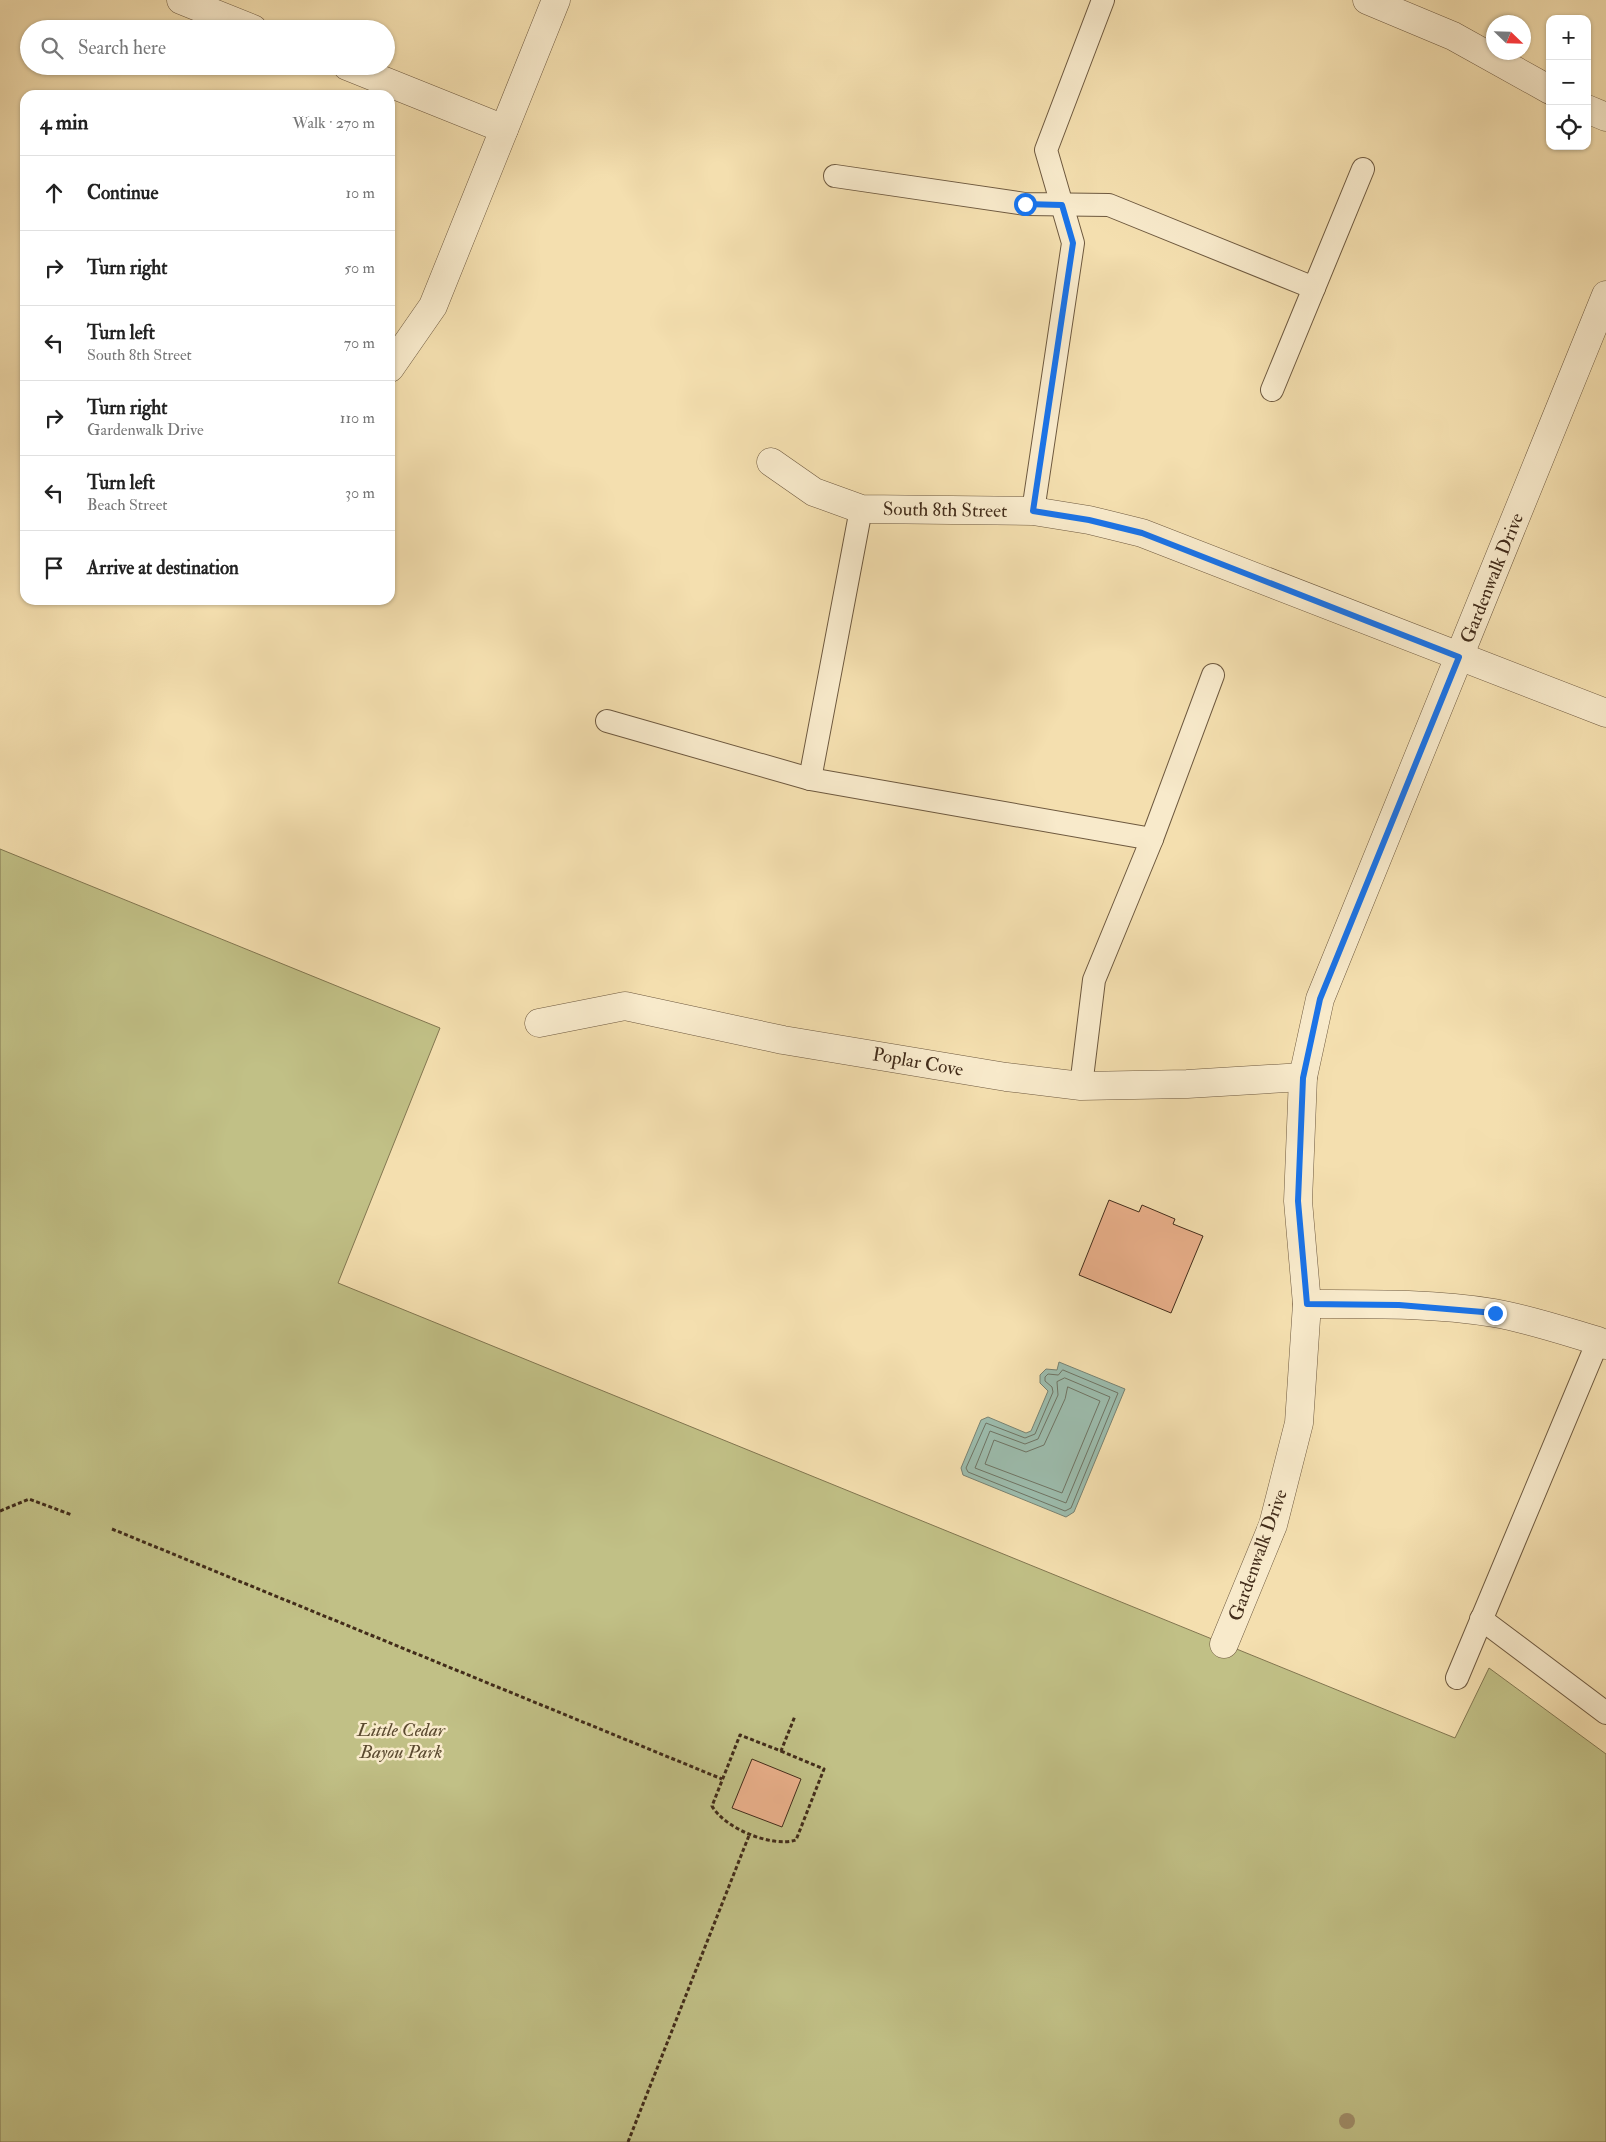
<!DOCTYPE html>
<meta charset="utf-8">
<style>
body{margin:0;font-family:"IM FELL Double Pica",serif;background:#f6f6f6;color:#222}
.controls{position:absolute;right:15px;top:15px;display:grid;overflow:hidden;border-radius:10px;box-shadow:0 1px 4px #0004}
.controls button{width:45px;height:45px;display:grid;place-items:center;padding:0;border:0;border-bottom:1px solid #e0e0e0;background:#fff;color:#222;font:25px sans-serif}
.compass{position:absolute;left:1486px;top:15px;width:45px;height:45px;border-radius:50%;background:#fff;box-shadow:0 1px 4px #0004;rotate:113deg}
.stop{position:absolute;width:15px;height:15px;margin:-11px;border:4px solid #1a73e8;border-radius:50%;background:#fff}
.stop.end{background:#1a73e8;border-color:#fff;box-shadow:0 1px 5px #0008}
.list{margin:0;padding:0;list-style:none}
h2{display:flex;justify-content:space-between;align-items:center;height:65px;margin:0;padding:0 20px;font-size:21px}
h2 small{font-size:16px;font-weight:400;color:#767676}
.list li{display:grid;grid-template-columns:32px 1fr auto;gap:15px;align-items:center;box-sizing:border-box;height:75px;padding:0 20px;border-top:1px solid #e0e0e0}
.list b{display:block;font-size:19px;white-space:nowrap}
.list p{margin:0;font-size:16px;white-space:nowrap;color:#767676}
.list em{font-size:16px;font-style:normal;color:#767676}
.icon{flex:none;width:28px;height:28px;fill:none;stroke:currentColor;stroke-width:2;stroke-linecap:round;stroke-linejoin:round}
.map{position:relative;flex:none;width:1606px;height:2142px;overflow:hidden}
.search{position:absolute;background:#fff;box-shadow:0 1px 4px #0004;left:20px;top:20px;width:375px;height:55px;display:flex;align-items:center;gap:12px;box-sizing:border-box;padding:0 18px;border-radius:28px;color:#767676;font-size:19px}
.panel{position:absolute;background:#fff;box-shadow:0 1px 4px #0004;left:20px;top:90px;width:375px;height:515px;border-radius:15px}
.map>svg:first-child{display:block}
.green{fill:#c1c086;stroke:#827650}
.water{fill:#9cbcad;stroke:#788272}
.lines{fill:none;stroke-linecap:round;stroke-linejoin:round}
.shore{stroke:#6f7464;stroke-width:1}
.building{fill:#eab08b;stroke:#422c1a}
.service-casing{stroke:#6e593f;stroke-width:24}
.minor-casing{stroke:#6e593f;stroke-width:29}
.path{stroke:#422c1a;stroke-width:3;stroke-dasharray:4 2.5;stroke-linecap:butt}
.service{stroke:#f8eacb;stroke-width:22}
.minor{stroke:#f8eacb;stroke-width:28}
.tree{fill:#a08d69}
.route{stroke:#1a73e8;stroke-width:6}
.labels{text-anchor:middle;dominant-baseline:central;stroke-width:5;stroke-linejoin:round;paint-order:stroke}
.street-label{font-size:19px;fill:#422c1a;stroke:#f8eacb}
.park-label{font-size:19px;font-style:italic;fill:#5b4a30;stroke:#f8eacb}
</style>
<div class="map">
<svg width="1606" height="2142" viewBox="0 0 1606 2142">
<rect width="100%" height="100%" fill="#f4dfaf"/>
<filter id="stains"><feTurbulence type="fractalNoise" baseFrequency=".004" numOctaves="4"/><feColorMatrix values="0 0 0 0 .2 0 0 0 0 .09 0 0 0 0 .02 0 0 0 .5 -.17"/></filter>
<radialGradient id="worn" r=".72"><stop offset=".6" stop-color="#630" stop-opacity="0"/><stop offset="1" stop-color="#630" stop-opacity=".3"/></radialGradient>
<path class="green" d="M0,849L440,1028L338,1283L1455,1738L1489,1668L1606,1754V2142H0Z"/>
<path class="water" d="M1059,1362L1125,1389L1074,1512L1066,1517L963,1475L961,1468L981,1420L988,1417L1026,1433L1031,1431L1048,1391L1040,1383V1375L1046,1369L1057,1370Z"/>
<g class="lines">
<g class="shore">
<path d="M1063,1370L1118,1393L1071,1508L1065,1511L968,1472L966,1468L986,1423L1025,1438L1035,1434L1053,1392L1052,1387L1045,1381V1377L1048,1374L1058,1375Z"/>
<path d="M1065,1378L1110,1397L1066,1503L975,1468L990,1431L1025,1444L1038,1439L1058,1395L1057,1382Z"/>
<path d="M1068,1387L1100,1401L1062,1493L985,1464L994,1440L1026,1452L1044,1445L1065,1399Z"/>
</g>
</g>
<g class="building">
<path d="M1109,1200L1139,1212L1142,1205L1175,1219L1173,1224L1203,1236L1171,1313L1079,1275Z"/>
<path d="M752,1759L801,1779L782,1827L732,1808Z"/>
</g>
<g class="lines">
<defs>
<g id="service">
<path d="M835,176L1025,204L1109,205L1314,288"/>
<path d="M1272,390L1363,169"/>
<path d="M1033,511L1073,243L1046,150L1103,0"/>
<path d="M607,721L810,779L1152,839"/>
<path d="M810,779L861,509"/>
<path d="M1081,1086L1094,980L1152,839L1213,675"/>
<path d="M1481,1619L1606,1713"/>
<path d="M1457,1678L1598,1341"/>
</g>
<g id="minor">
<path d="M181,0L253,29"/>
<path d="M1367,0L1453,36L1550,90"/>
<path d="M347,66L504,129"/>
<path d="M1587,109L1606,117"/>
<path d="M390,368L433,306L556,0"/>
<path d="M771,462L814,492L861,509L1033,511L1089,520L1142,533L1606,713"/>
<path d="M539,1023L625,1006L783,1040L1006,1077L1081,1086L1187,1084L1303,1077"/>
<path d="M1307,1304C1369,1304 1433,1303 1494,1313C1529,1319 1564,1331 1598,1341L1606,1345"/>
<path d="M1224,1644L1273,1525L1299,1423L1307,1304L1298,1201L1303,1077L1320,999L1606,295"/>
</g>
</defs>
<use href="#service" class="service-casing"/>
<use href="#minor" class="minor-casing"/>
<g class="path">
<path d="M0,1511L29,1499L72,1515"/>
<path d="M112,1529L722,1779"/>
<path d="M781,1751L824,1769L796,1840C772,1848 724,1828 712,1806L740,1735L781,1751L795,1716"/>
<path d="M628,2142L750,1833"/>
</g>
<use href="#service" class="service"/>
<use href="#minor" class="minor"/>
</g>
<circle class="tree" cx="1347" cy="2121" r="8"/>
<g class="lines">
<path class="route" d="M1025,204L1062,205L1073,243L1033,511L1089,520L1142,533L1459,657L1320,999L1303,1078L1298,1201L1307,1304L1399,1305L1495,1313"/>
</g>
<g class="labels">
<g class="street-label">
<text transform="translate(945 510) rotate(1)">South 8th Street</text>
<text transform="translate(1492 578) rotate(-68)">Gardenwalk Drive</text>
<text transform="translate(918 1062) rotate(10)">Poplar Cove</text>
<text transform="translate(1258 1555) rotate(-70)">Gardenwalk Drive</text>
</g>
<g class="park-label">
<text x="401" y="1730">Little Cedar<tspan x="401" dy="22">Bayou Park</tspan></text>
</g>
</g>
<rect width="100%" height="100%" filter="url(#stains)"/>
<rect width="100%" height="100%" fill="url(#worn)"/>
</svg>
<div class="controls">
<button>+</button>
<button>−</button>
<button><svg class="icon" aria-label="locate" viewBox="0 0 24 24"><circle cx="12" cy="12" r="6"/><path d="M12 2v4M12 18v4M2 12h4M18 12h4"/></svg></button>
</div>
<svg class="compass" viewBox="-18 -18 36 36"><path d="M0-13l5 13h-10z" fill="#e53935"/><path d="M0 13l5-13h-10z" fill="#767676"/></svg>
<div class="stop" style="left:1025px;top:204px"></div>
<div class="stop end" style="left:1495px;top:1313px"></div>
<div class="search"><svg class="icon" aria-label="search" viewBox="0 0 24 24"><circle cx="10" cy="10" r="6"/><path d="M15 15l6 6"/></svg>Search here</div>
<section class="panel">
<h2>4 min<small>Walk · 270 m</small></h2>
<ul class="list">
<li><svg class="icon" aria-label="ahead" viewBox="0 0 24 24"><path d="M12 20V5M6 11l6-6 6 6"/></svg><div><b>Continue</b></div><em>10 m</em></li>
<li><svg class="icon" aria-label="right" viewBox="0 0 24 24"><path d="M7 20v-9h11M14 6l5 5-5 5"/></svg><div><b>Turn right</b></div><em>50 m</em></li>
<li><svg class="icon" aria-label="left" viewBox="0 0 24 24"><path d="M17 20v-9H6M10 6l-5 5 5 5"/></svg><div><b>Turn left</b><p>South 8th Street</p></div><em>70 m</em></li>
<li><svg class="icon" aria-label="right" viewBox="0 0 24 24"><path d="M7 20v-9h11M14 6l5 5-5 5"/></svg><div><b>Turn right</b><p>Gardenwalk Drive</p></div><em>110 m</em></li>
<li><svg class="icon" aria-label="left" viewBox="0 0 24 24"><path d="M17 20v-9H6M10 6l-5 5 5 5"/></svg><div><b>Turn left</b><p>Beach Street</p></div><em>30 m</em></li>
<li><svg class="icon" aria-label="arrive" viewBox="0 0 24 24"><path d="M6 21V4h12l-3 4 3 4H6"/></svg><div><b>Arrive at destination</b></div></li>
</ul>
</section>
</div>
